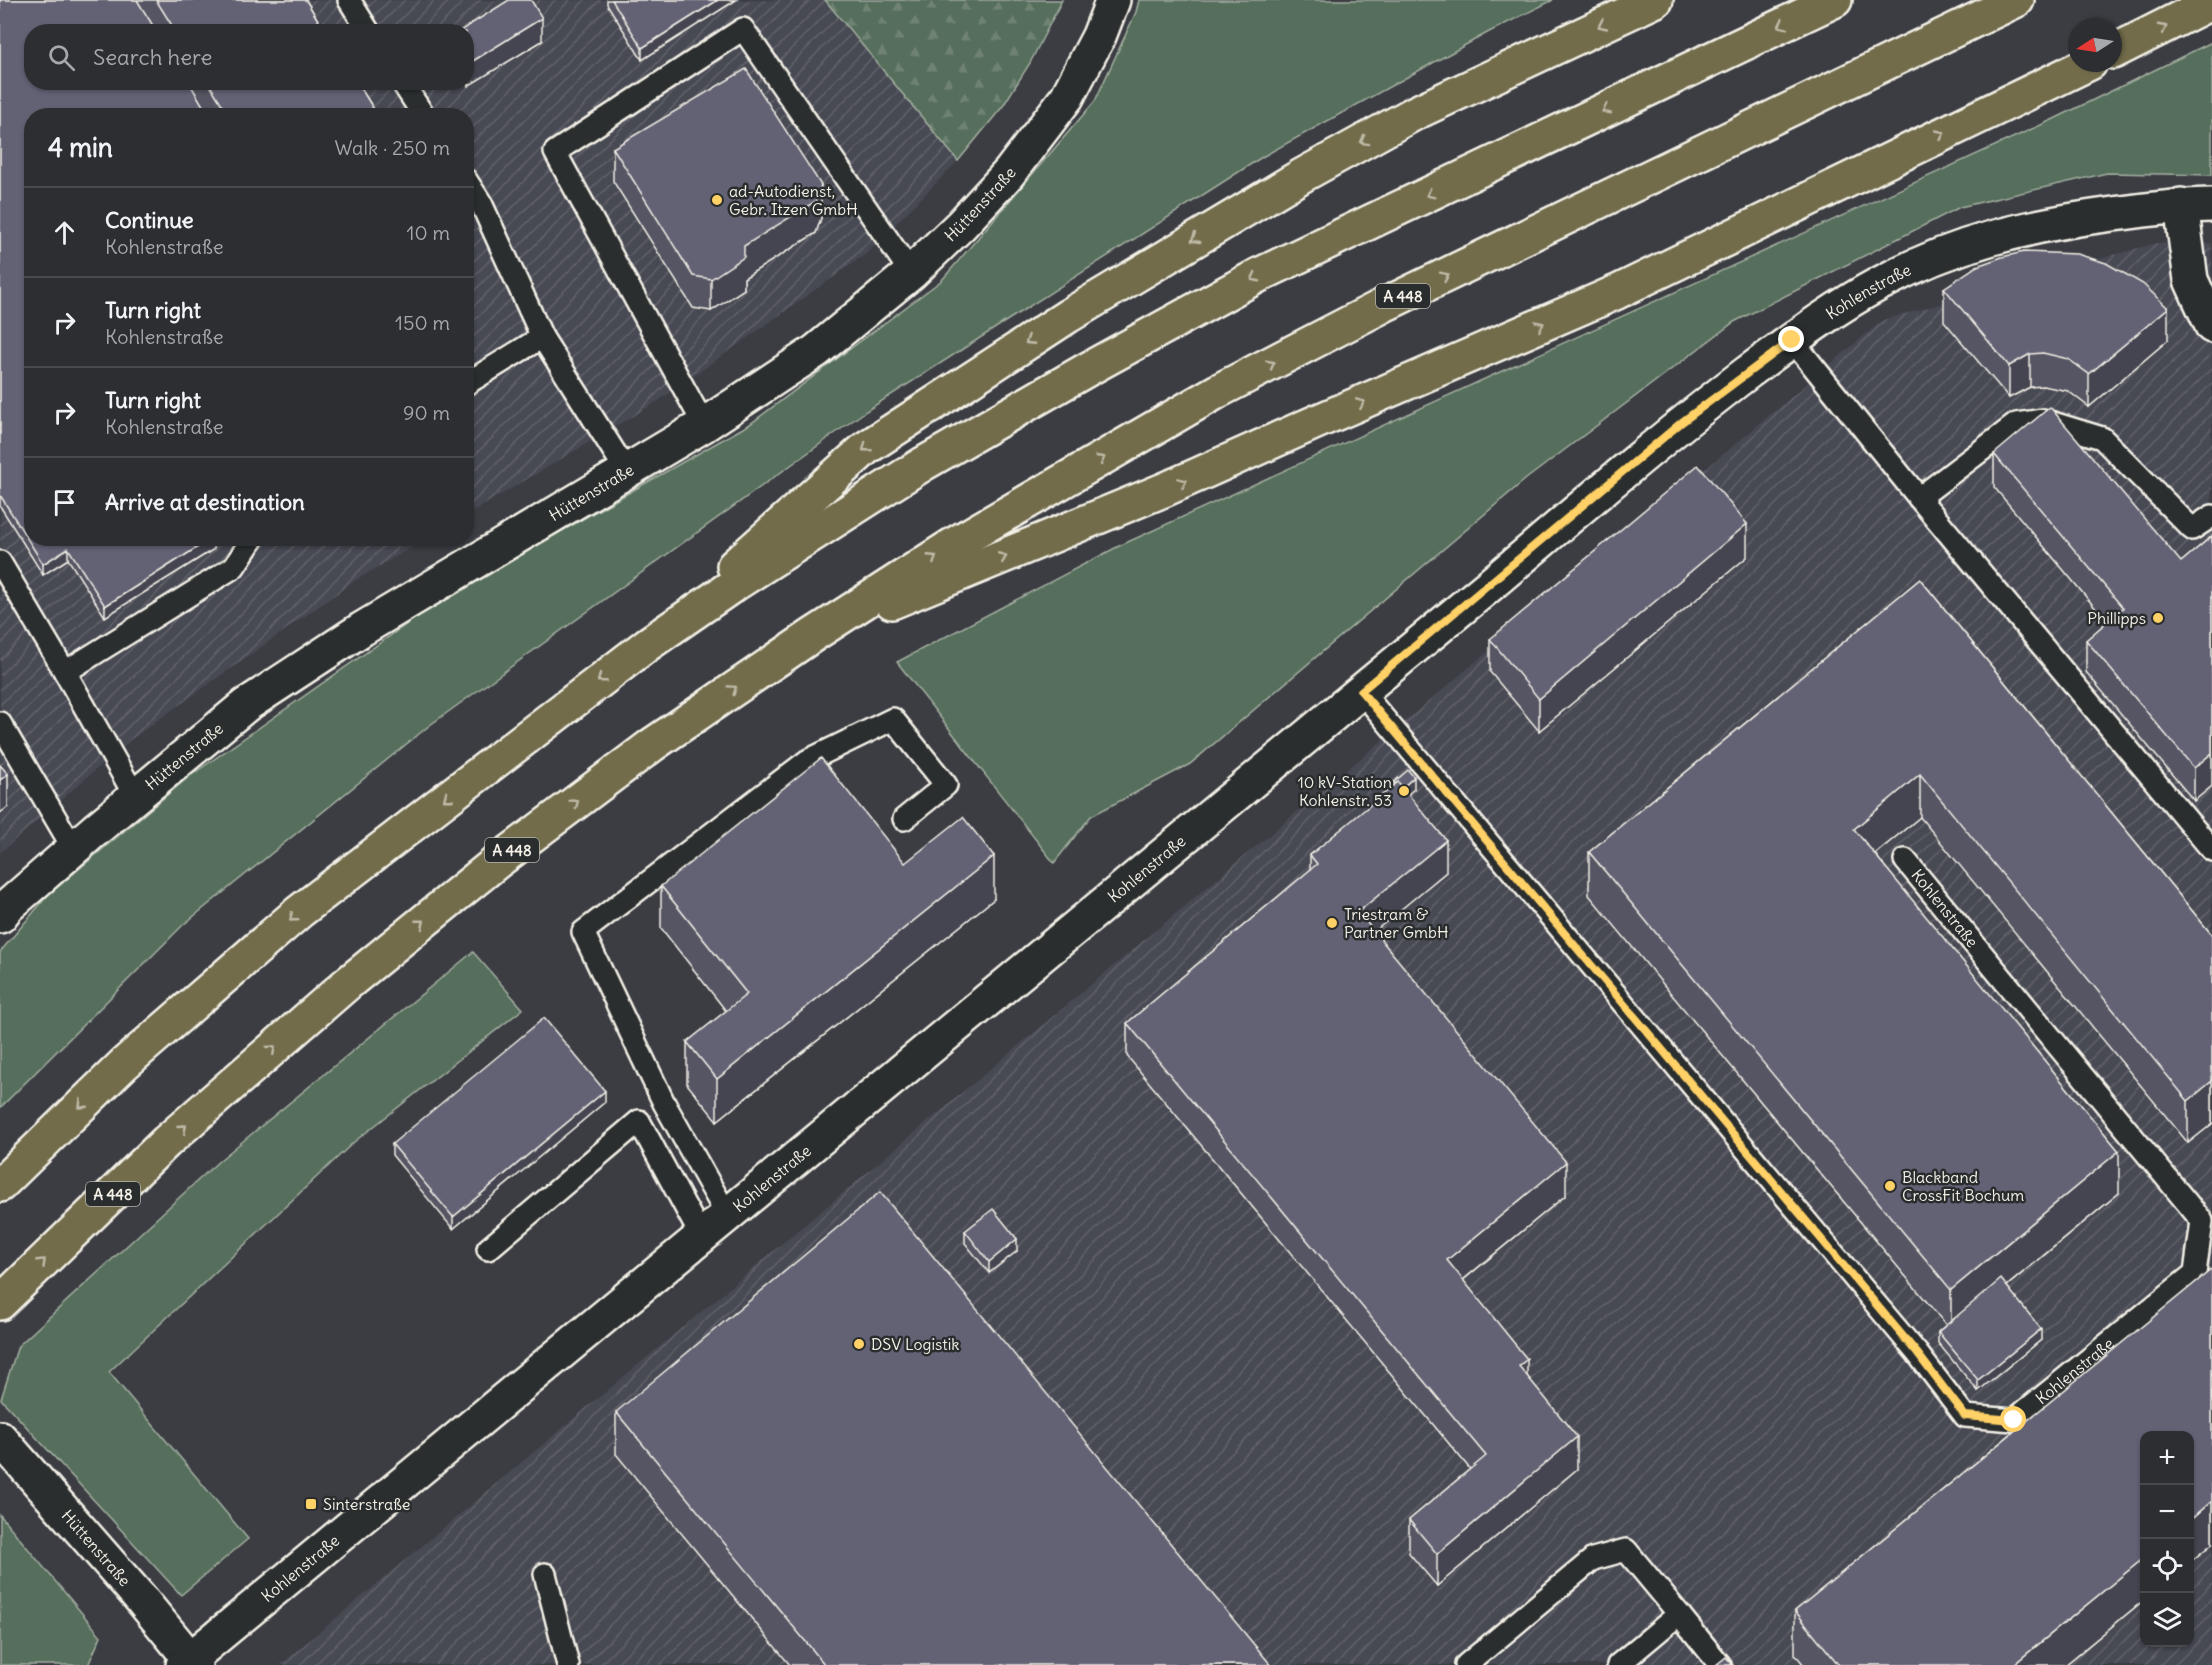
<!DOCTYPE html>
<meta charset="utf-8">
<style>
body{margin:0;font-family:Delius,sans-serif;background:#34363a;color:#f1f3f6}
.controls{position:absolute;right:18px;bottom:18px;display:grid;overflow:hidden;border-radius:12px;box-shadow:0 2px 4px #0004}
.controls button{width:54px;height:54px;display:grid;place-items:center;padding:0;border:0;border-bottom:2px solid #484a4d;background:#2c2e32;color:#f1f3f6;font:30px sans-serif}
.compass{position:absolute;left:2068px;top:18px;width:54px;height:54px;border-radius:50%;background:#2c2e32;box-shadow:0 2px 4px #0004;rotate:258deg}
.stop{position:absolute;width:18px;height:18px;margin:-14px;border:4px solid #ffd166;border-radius:50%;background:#fff}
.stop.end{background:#ffd166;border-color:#fff;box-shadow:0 2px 6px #0008}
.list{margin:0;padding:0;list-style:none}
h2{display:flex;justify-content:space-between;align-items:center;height:78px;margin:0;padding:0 24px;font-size:26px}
h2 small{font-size:20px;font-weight:400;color:#a6a8ac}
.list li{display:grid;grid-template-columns:39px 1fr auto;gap:18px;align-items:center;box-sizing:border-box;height:90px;padding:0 24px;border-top:2px solid #484a4d}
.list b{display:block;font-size:22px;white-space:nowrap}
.list p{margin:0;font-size:20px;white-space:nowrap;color:#a6a8ac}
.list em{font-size:20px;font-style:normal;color:#a6a8ac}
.icon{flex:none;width:33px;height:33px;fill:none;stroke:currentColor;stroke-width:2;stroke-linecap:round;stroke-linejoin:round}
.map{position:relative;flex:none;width:2212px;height:1665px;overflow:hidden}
.search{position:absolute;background:#2c2e32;box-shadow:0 2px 4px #0004;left:24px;top:24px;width:450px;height:66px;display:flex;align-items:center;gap:15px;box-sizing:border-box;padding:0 21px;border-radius:24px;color:#a6a8ac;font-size:22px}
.panel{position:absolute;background:#2c2e32;box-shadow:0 2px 4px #0004;left:24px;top:108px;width:450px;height:438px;border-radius:24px}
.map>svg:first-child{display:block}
.industrial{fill:url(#industrial-furrows);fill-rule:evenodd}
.green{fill:#566e5c;stroke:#a5b0a2;stroke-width:1.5}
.forest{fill:url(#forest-firs);stroke:#a5b0a2;stroke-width:1.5}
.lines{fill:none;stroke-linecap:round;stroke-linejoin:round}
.lane-casing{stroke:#f4f1e8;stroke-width:26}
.street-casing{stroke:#f4f1e8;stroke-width:38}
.secondary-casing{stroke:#f4f1e8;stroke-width:38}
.highway-casing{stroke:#f4f1e8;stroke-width:38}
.lane{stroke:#2a2d2e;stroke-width:21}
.street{stroke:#2a2d2e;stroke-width:33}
.secondary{stroke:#2a2d2e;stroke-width:33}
.highway{stroke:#726c4b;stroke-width:33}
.wall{fill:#555464;stroke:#f4f1e8;stroke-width:1.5}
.shaded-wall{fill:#454551;stroke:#f4f1e8;stroke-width:1.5}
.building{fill:#636274;stroke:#f4f1e8;stroke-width:1.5}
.oneway{stroke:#c0bca9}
.route{stroke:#ffd166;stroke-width:8}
.poi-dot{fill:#ffd166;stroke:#2a2d2e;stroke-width:2}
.labels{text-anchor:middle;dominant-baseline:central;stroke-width:5;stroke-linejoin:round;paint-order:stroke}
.shield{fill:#2a2d2e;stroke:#b7b6b0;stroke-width:1.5}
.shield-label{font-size:15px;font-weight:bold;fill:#f4f1e8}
.poi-label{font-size:16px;fill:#f4f1e8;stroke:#2a2d2e;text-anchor:start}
.street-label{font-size:16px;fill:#f4f1e8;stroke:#2a2d2e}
</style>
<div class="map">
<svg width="2212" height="1665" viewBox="0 0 2212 1665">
<defs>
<pattern id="industrial-furrows" width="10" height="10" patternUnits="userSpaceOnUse" patternTransform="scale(1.5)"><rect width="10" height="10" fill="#474852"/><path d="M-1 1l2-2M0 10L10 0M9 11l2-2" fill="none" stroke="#62636b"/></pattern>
<pattern id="forest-firs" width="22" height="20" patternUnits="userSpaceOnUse" patternTransform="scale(1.5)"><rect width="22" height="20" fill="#566e5c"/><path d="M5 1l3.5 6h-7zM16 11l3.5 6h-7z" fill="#6f8373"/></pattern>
</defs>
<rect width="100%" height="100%" fill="#3b3d43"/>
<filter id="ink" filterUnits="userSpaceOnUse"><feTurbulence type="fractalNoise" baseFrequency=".0167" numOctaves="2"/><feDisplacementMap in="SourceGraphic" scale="12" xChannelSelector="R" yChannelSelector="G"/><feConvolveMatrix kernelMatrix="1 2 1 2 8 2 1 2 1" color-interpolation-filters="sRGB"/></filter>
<g filter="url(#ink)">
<g class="industrial">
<path d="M0,0H825L958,161L866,254L657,402L467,515L466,116H32V538L426,539L356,580L130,740L0,853ZM32,32H466V82H32Z"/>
<path d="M2156,243H2212V1665H280L1883,320ZM2144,1436H2190V1642H2144Z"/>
</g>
<g class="green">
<path d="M1139,0H1553L1489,32L1262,157L866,411L430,725L183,925L0,1108V952L48,895L190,776L447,596L750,424L942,280L1095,101L1136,12Z"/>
<path d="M2212,42V175L2107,173L1960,207L1734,322L1526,479L1190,764L1091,816L1054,863L897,662L1119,546L2054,119Z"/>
<path d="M473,952L523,1009L354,1142L109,1372L248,1539L181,1595L1,1399L18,1346L220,1160Z"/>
<path d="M0,1515L101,1636L88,1665H0Z"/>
</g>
<path class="forest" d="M825,0H1062L1030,63L1003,106L958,161Z"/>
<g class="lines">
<defs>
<g id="lane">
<path d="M349,0L369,32"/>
<path d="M402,82L424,116"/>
<path d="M466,180L481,203L542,337L627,472"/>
<path d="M1792,340L1919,498L2212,850"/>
<path d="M466,384L542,337"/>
<path d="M704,425L555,152L743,29L911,273"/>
<path d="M1919,498L2016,424L2043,420L2102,438L2192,529L2212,516"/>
<path d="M0,562L65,672"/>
<path id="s1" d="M1361,691L1917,1353L1965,1416L2014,1420L2195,1273L2202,1221L1905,860"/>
<path d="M0,723L73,848"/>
<path d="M135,796L65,672L234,567L253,538"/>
<path d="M727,1215L664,1103L583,932L807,761L893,719L946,785L904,819"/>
<path d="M488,1249L639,1121L701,1236"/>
<path d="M545,1574L568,1665"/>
<path d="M1466,1665L1593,1559L1626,1550L1679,1614"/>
<path d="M1618,1665L1679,1614L1720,1665"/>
</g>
<g id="street">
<path d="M2181,205L2191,280L2212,326"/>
<path id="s2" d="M0,916L7,907L95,830L246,705L362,629L704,425L816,351L911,273L961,225L1009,173L1067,97L1099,36L1113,0"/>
<path id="s3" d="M0,1438L141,1599L195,1665"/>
</g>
<g id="secondary">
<path id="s4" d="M183,1665L1491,584C1576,512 1659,440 1747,373C1788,343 1834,308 1879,284C1953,243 2030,225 2113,214C2146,210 2178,205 2212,205"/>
</g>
<g id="highway">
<path d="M2113,52L2212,2"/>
<path d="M734,566L866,448L1068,316L1303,175L1415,113L1656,0"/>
<path d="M892,602L1166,489L1316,422L1617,292L2090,63"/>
<path d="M0,1185L124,1064L299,912L648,644L735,584L923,464L1088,369L1259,275L1835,0"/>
<path d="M0,1303L166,1142L348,983L498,861L652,745L813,635L951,546L1218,391L1384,305L2017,0"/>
</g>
</defs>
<use href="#lane" class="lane-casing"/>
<use href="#street" class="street-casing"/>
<use href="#secondary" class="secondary-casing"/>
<use href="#highway" class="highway-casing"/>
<use href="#lane" class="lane"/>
<use href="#street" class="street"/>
<use href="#secondary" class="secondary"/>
<use href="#highway" class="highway"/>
</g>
<g class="wall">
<path d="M0,0H306L325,32H32V82H357L378,116H32V538H214V549L105,617L68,559L43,575L0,506Z"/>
<path d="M607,0H736L642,60L607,4Z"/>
<path d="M466,32L542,41L468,86L466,82Z"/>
<path d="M613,148L821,218L816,233L744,278V289L711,311L693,308L613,181Z"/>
<path d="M1944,288L2168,340L2089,407L2068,391L2043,386L2030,387L2009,398L1944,321Z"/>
<path d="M1994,454L2181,562L2212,536V786L2194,801L2086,672V640L2107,622L1994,487Z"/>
<path d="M1747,557L1539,731L1490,672V639Z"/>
<path d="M1920,579L2212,935V1124L2188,1143L1920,817L1875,854L2119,1193L2007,1286L2041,1340L1978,1391L1938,1343V1332L1946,1325L1589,895V852Z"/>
<path d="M1394,782L1414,789L1407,794L1446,872L1374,931L1566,1195L1463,1280L1527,1376L1577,1469L1437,1586L1409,1553V1520L1470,1469L1127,1056V1023L1310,870V855L1394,786Z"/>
<path d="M905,863L994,899L717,1121L687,1084V1042L726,1011L661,928V886Z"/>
<path d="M605,1102L453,1229L392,1155V1144Z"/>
<path d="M965,1231L1017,1251L989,1273L965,1243Z"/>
<path d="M2212,1269V1544L2065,1665H1804L1795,1654V1611Z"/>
<path d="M616,1412L1271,1665H790L616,1454Z"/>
</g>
<g class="shaded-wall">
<path d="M718,0H736L642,60V48Z"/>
<path d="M542,18V41L468,86V64Z"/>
<path d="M821,185V218L816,233L744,278V289L711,311V279L744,246Z"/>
<path d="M470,263V306L466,308V265Z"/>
<path d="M2168,308V340L2089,407V374Z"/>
<path d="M2030,354V387L2009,398V366Z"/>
<path d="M1747,524V557L1539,731V699Z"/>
<path d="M212,538H214V549L105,617V606Z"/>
<path d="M68,548V559L43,575V564Z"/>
<path d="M2212,753V786L2194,801V768Z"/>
<path d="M8,774V807L0,813V780Z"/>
<path d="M1920,774V817L1854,871V829Z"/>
<path d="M1414,777V789L1400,801V790Z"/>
<path d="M1446,840V872L1358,945V912Z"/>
<path d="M994,856V899L717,1121V1079Z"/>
<path d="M2212,1081V1124L2188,1143V1101Z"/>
<path d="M605,1091V1102L453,1229V1217Z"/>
<path d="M2119,1151V1193L1951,1332V1290Z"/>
<path d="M1566,1162V1195L1447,1293V1260Z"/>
<path d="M1017,1239V1251L989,1273V1262Z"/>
<path d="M2041,1329V1340L1978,1391V1380Z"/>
<path d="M1527,1359V1391L1519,1366Z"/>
<path d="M1577,1437V1469L1437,1586V1554Z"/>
<path d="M2212,1501V1544L2190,1562V1520Z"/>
<path d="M2145,1557V1599L2065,1665H2013Z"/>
</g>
<g class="building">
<path d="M0,0H137L157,32H32V82H189L209,116H32V538H212L105,606L68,548L43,564L0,495Z"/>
<path d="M156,0H306L325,32H176Z"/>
<path d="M509,0H531L542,18L468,64L466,62V32H458Z"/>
<path d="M612,0H718L642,48Z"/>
<path d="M746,69L821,185L816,201L744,246V257L711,279L693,276L613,148Z"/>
<path d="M208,82H357L378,116H229Z"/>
<path d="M2024,252L2077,254L2106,263L2143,284L2168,308L2089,374L2068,359L2043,353L2030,354L2009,366L1944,288L1977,266L2002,257Z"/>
<path d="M2050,407L2181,562L2212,536V753L2194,768L2086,640L2123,608L1994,454Z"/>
<path d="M1698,465L1747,524L1539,699L1490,639Z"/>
<path d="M1920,579L2212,935V1081L2188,1101L1920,774L1854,829L2119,1151L1951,1290L1589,852Z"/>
<path d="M821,758L905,863L963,817L994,856L717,1079L687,1042L747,994L661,886Z"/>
<path d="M0,765L8,774L0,780Z"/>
<path d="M1408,770L1414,777L1402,788L1398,782L1395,784L1394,782Z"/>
<path d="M1398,782L1446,840L1358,912L1566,1162L1447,1260L1527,1359L1519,1366L1577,1437L1437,1554L1409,1520L1486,1456L1127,1023L1317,864L1310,855Z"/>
<path d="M544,1018L605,1091L453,1217L392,1144Z"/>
<path d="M880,1192L1271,1665H825L616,1412Z"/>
<path d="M993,1209L1017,1239L989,1262L965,1231Z"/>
<path d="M2212,1269V1501L2190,1520V1436H2145V1557L2013,1665H1839L1795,1611Z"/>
<path d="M2001,1279L2041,1329L1978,1380L1938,1332Z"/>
<path d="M1726,1657L1733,1665H1716Z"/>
</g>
<defs><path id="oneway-chevron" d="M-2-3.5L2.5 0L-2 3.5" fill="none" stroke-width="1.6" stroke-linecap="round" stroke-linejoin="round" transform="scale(1.5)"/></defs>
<g class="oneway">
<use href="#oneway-chevron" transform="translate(1602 25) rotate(155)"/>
<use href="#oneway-chevron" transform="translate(1782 25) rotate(154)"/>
<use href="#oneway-chevron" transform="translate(2163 28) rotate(-28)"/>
<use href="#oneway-chevron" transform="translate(1606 110) rotate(154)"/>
<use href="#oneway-chevron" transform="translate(1941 134) rotate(-25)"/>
<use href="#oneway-chevron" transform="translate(1364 141) rotate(151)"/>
<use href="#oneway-chevron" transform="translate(1430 194) rotate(154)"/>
<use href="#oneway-chevron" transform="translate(1195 239) rotate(149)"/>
<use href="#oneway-chevron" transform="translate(1445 276) rotate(-26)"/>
<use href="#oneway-chevron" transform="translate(1255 278) rotate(152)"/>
<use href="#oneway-chevron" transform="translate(1540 325) rotate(-23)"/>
<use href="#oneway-chevron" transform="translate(1029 341) rotate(147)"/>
<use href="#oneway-chevron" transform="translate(1271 364) rotate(-27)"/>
<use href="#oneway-chevron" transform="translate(1361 403) rotate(-23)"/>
<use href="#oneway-chevron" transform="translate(866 448) rotate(142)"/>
<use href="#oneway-chevron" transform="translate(1101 459) rotate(-30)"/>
<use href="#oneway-chevron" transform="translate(1183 482) rotate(-24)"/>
<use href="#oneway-chevron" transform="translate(1003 557) rotate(-22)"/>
<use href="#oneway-chevron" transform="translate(933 558) rotate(-33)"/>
<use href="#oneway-chevron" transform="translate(601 679) rotate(142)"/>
<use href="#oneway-chevron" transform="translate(733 689) rotate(-35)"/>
<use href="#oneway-chevron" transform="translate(447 798) rotate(142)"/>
<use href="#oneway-chevron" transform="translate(575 803) rotate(-37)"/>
<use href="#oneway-chevron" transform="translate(293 918) rotate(139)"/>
<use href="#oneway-chevron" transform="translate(421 923) rotate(-39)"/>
<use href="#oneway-chevron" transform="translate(272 1049) rotate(-41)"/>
<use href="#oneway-chevron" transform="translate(82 1105) rotate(136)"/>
<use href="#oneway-chevron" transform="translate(183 1128) rotate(-41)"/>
<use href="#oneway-chevron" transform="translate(42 1262) rotate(-44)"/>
</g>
</g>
<g class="lines" filter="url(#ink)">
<path class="route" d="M1792,340L1682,422L1361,691L1917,1353L1965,1416L2014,1420"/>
</g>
<g class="poi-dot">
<circle cx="717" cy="200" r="6"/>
<circle cx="2158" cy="618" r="6"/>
<circle cx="1404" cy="791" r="6"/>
<circle cx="1332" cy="923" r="6"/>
<circle cx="1890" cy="1186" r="6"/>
<circle cx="859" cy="1344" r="6"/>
<rect x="305" y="1498" width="12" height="12" rx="3"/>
</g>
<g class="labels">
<g class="shield">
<rect x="1376" y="284" width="54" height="24" rx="4.5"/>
<rect x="485" y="838" width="54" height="24" rx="4.5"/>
<rect x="86" y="1182" width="54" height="24" rx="4.5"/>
</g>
<g class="shield-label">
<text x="1403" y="296">A 448</text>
<text x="512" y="850">A 448</text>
<text x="113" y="1194">A 448</text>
</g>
<g class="poi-label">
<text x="729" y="191">ad-Autodienst,<tspan x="729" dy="18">Gebr. Itzen GmbH</tspan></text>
<text x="2146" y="618" text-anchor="end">Phillipps</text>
<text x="1392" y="782" text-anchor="end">10 kV-Station<tspan x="1392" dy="18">Kohlenstr. 53</tspan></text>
<text x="1344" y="914">Triestram &amp;<tspan x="1344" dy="18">Partner GmbH</tspan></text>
<text x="1902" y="1177">Blackband<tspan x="1902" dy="18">CrossFit Bochum</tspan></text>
<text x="871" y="1344">DSV Logistik</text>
<text x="323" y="1504">Sinterstraße</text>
</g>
<g class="street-label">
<text stroke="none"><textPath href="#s2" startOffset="1216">Hüttenstraße</textPath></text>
<text stroke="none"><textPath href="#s4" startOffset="2175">Kohlenstraße</textPath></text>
<text stroke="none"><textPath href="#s2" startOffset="730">Hüttenstraße</textPath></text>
<text stroke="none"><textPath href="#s2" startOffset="244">Hüttenstraße</textPath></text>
<text stroke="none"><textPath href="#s4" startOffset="1250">Kohlenstraße</textPath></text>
<text transform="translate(1945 908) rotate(51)">Kohlenstraße</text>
<text stroke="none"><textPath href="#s4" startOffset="764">Kohlenstraße</textPath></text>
<text stroke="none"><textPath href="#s1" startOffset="1071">Kohlenstraße</textPath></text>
<text stroke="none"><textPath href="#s3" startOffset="146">Hüttenstraße</textPath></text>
<text stroke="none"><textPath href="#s4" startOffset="152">Kohlenstraße</textPath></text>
</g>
</g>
</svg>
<div class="controls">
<button>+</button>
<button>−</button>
<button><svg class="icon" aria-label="locate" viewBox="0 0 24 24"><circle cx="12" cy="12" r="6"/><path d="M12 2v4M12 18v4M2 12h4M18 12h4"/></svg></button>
<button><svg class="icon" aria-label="layers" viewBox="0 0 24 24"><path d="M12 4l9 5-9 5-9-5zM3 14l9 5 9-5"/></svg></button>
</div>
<svg class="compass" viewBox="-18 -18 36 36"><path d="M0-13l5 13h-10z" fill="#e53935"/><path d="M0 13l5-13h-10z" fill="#a6a8ac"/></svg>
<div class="stop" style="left:2014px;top:1420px"></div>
<div class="stop end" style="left:1792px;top:340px"></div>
<div class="search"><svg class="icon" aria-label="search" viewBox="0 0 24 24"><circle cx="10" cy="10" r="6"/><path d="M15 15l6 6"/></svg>Search here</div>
<section class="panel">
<h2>4 min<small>Walk · 250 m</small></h2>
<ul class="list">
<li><svg class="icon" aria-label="ahead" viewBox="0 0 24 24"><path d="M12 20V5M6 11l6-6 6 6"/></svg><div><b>Continue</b><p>Kohlenstraße</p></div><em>10 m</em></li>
<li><svg class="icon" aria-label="right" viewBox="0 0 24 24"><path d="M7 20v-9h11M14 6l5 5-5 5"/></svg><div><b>Turn right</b><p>Kohlenstraße</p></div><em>150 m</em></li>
<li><svg class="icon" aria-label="right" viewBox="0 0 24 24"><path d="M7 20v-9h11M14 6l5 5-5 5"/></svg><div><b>Turn right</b><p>Kohlenstraße</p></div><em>90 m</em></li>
<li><svg class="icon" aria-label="arrive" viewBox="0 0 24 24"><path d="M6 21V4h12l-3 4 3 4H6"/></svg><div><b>Arrive at destination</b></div></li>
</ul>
</section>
</div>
